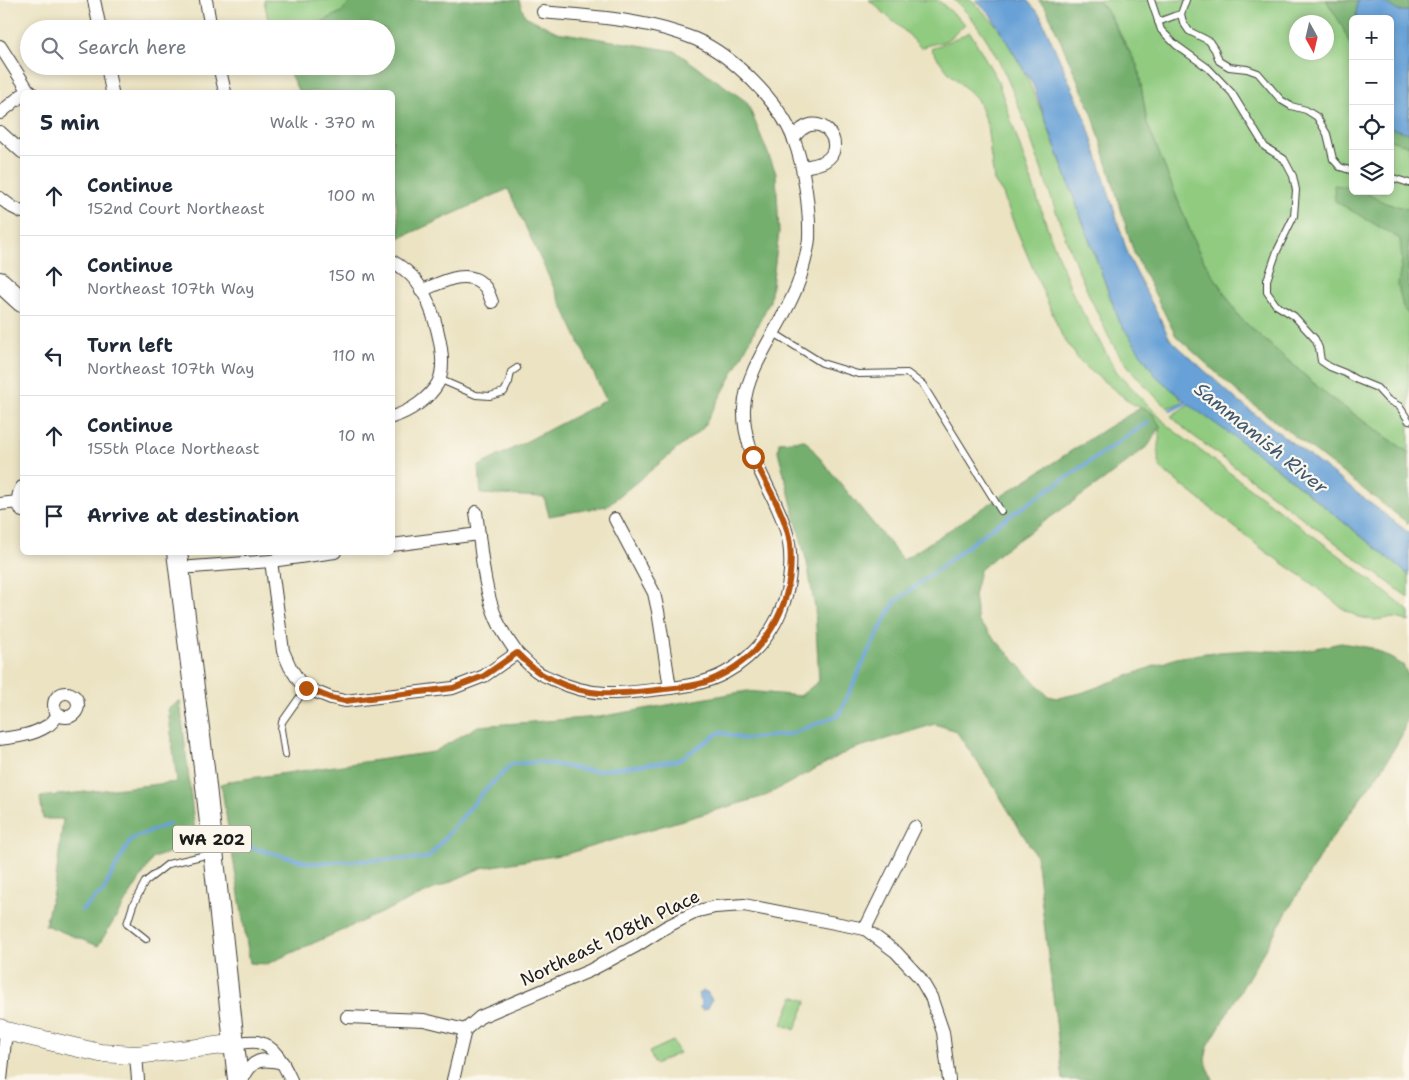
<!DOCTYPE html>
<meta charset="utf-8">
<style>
body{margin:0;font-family:"Shantell Sans",sans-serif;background:#f6f6f7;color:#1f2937}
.controls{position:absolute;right:15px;top:15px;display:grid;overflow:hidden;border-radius:8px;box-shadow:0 2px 8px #0003}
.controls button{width:45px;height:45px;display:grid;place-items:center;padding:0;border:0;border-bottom:1px solid #e0e1e3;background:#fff;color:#1f2937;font:25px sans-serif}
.compass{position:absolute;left:1289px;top:15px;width:45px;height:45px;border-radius:50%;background:#fff;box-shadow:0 2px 8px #0003;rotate:172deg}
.stop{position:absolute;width:15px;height:15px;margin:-11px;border:4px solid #b45309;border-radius:50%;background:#fff}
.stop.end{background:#b45309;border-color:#fff;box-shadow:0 1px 5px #0008}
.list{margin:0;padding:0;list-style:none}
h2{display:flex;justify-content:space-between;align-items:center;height:65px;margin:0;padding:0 20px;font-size:21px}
h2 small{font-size:16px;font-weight:400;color:#747a83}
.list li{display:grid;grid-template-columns:32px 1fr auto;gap:15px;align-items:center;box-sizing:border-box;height:80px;padding:0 20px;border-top:1px solid #e0e1e3}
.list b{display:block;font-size:19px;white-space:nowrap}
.list p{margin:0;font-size:16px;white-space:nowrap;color:#747a83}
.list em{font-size:16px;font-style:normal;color:#747a83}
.icon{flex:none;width:28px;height:28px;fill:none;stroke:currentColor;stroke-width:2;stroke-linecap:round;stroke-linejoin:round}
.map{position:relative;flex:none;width:1409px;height:1080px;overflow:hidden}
.search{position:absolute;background:#fff;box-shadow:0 2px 8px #0003;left:20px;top:20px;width:375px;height:55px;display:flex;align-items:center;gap:12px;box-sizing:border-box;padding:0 18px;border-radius:28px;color:#747a83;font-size:19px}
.panel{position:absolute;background:#fff;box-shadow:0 2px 8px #0003;left:20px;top:90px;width:375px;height:465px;border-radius:8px}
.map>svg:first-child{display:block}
.green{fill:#90cb80;stroke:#56744e;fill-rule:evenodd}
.forest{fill:#74af6e;stroke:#486645}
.water{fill:#68a1d7;stroke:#425e7a}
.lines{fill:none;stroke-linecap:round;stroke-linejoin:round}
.stream{stroke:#68a1d7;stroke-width:4}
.lane-casing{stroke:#3b3a35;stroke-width:8}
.street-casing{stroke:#3b3a35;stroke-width:14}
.secondary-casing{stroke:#3b3a35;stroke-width:19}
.primary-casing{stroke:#3b3a35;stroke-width:22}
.lane{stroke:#fff;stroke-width:6}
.street{stroke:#fff;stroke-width:12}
.secondary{stroke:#fff;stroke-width:18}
.primary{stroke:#fff;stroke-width:20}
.route{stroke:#b45309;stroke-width:6}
.labels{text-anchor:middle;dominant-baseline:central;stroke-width:4.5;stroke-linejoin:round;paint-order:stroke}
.shield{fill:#fbf7ec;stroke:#5f5e5a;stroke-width:1}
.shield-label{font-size:16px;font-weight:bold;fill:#1c1c1c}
.street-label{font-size:18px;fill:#1c1c1c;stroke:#fbf7ec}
.water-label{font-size:19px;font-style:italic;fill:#3e5870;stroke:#fbf7ec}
</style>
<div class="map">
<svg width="1409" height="1080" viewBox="0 0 1409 1080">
<rect width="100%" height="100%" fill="#fbf7ec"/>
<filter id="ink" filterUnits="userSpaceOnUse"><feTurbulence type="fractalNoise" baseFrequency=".02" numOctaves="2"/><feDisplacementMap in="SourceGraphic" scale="10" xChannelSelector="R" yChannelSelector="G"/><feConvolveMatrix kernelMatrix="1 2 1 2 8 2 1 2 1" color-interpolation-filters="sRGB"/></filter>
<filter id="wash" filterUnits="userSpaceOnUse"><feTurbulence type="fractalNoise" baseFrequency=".0096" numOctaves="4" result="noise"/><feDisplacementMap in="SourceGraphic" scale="20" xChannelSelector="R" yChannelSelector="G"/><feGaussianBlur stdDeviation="1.12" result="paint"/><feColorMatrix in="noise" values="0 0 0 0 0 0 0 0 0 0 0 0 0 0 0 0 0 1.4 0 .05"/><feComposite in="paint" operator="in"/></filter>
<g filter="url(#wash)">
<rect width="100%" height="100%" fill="#ebe3c2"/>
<g class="green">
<path d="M264,0H353L341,12L309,29H270Z"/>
<path d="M869,0H938L965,24C959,30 953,37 945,41C937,44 928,44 921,48L909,35Z"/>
<path d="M954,0H972L998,27L1023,69L1045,119L1119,321L1156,376L1177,394L1183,402L1167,408C1149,391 1131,372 1117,351C1110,341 1105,329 1100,318C1070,259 1051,195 1029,134C1011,86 993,35 954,0Z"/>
<path d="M1098,0H1409V453L1328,396L1240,318L1198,251L1147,123L1138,67L1108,12ZM1353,19H1390V191H1353ZM1296,22H1326V52H1296Z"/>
<path d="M970,32L997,79L1051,238L1075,299L1117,372L1169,427L1348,562L1409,611V622L1401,619L1390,618L1375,620L1358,617L1342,608L1302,576L1266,552L1160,468L1158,457L1160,426L1152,413L1131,403L1081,363L1062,336L1014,224L1003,194L994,181L987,125L977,99L948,72L931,49Z"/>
<path d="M1189,404L1264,458L1409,575V598L1187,431L1171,416Z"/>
<path d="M794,996L807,1001L795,1030L782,1024Z"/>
<path d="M673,1041L679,1053L655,1064L649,1052Z"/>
</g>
<g class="forest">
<path d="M353,0H519L525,16L557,32L675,51L747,102L776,173L779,232L770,301L736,368L703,428L607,506L549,516L544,497L481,494L479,466L606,400L508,189L400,238L393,172L392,92H299L286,66H386V29H309L341,12Z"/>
<path d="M1038,0H1098L1107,12L1138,67L1147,123L1198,251L1240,318L1328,396L1409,453V524L1241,395L1176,336L1134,253L1092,113L1047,10Z"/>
<path d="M1326,0H1409V146L1390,140V19H1353V51L1341,24Z"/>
<path d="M1334,185L1353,187V191H1362L1385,203L1409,209V315L1403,308L1398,285L1402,259L1400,239L1335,201Z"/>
<path d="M1142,407L1152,413L1160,426L1149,445L1104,480L1002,551L980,570L974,596L978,621L1048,696L1058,698L1081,693L1176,658L1206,653L1249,650L1296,652L1341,643L1372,648L1403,665L1409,678V709L1402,735L1384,766L1326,846L1208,1046L1205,1060L1213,1080H1063L1036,856L991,782L956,731L935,724L850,750L765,796L566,854L481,868L267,964L250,963L221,784L230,781L434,752L478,726L599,717L747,691L800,696L819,681L815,608L807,563L778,451L779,442L805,440L903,560L1105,429Z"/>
<path d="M180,701L197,850L181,849L153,858L98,946L45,925L56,879L63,819H43L40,797L177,782L168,709Z"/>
</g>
<g class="water">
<path d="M975,0H1027L1040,15L1085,117L1129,258L1170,339L1238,401L1409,533V575L1272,464L1192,407L1156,376L1119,321L1033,85L990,14Z"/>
<path d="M1357,0H1381L1398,11H1409V133L1390,128V19H1356Z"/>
<path d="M703,991L707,992L712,1000L708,1008L704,1010L700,1008L701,1001L698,994Z"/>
</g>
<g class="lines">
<g class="stream">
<path d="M1171,410L1189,401"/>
<path d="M238,844L310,863L428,858L485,790L512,764L539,762L593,771L679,760L720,732L744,739L790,734L839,715L868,652L894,603L986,532L1148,422"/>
<path d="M82,910L103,891L131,839L169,824"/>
</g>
</g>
</g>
<g filter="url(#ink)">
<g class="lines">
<defs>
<g id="lane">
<path d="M1151,0L1161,30L1176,45L1208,68L1232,93L1265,147L1284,159L1293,176L1296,190L1294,216L1277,251L1267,280V292L1276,305L1294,316L1315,339L1319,348L1321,361L1330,367L1345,373L1355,379L1377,388L1388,400L1399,406L1409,421"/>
<path d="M1186,0L1181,14L1183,22L1189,31L1209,41L1215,50L1219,61L1229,67L1247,69L1258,73L1281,100L1291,106L1306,110L1317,117L1327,134L1333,159L1340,167L1353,171"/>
<path d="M1158,22L1174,16L1181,14"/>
<path d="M1390,177L1409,183"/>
<path d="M774,333L822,363L858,374L907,373L923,385L1001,511"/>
<path d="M439,379L476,395L490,396L504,392L509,382L511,372L517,368"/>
<path d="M285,755L281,729L282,722L306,688"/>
<path d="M146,939L127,924L133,905L145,882L168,864L210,854"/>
</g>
<g id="street">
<path d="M94,0L100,29"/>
<path d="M206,0L211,29"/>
<path d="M0,46L28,90L31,92"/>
<path d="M107,66L112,92"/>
<path d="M219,66L225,92"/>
<path d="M0,113L22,95"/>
<path d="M0,132L22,152"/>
<path d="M793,138C796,135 799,131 802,129C825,112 847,148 825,161C818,165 810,166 802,167"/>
<path d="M0,198L12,207L22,212"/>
<path d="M392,261C402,267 409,272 416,281C432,302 450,359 438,383C429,399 409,412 392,417"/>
<path d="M421,291C440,283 469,266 485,287C488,290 490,297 492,302"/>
<path d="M22,487C17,495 17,503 22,511"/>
<path d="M0,504L18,502"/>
<path d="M476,512C481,546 483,589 497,620C502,632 510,643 517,653"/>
<path d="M615,519L654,593L658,611L670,688"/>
<path d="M392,545L479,534"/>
<path d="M271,561L283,651L290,667L299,681L306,688L331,698L345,701L453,688L484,676L517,653C524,659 530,667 538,672C542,675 548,677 552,679C590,698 621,694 661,689C682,687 705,684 725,673C763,652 787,614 790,571C791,556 790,541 785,527C772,486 742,453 744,408C746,365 785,323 799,281C803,268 808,252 809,238C810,210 804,166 794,140C780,102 732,55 695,39C647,19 594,17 543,12"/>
<path d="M179,568L271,561L335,552"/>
<circle cx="66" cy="705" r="12"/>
<path d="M0,739C16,737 33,735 47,726C52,724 55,718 59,714"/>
<path d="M865,929L915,827"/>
<path d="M347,1017L424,1020L465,1030"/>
<path d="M465,1030L480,1017L589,971L636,946L666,927L698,911L715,907L744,905L865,929L896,952L920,978L931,997L943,1032L949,1080"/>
<path d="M233,1044C241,1043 250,1041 257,1042C275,1045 284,1065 291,1080"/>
<path d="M136,1055L138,1080"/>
<path d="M1,1080L6,1031"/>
<path d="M242,1080C253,1058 261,1058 283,1063"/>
<path d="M453,1080L465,1030"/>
</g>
<path id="secondary" d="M0,1028L6,1031L100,1053L136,1055L233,1044"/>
<g id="primary">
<path d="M0,282L22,302"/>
<path d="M177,552L204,768L238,1080"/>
</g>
</defs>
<use href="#lane" class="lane-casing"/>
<use href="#street" class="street-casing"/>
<use href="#secondary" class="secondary-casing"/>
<use href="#primary" class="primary-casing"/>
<use href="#lane" class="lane"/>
<use href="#street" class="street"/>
<use href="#secondary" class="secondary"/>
<use href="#primary" class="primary"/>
</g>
</g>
<g class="lines" filter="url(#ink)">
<path class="route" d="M306,688L331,698L345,701L453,688L484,676L517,653C523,659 530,666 537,671C542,675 548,677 553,680C589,698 619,694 657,690C673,688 691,687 706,682C764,660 796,606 790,544C787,517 765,482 753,457"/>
</g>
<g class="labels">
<rect class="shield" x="173" y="825.5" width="78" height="27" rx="4"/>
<g class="shield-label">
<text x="212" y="839">WA 202</text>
</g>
<g class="street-label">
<text transform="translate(610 938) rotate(-26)">Northeast 108th Place</text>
</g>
<g class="water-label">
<text transform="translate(1261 438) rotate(39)">Sammamish River</text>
</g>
</g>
</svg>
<div class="controls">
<button>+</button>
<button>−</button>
<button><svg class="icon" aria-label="locate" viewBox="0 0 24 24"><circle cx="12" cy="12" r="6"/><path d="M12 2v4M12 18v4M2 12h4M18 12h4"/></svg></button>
<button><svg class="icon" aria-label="layers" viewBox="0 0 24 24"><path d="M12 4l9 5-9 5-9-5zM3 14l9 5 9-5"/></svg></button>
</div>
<svg class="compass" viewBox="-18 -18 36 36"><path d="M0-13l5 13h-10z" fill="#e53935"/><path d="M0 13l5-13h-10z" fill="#747a83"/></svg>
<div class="stop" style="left:753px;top:457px"></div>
<div class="stop end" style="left:306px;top:688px"></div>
<div class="search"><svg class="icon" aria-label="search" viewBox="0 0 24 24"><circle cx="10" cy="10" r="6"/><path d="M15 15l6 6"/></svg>Search here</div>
<section class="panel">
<h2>5 min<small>Walk · 370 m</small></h2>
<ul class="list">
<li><svg class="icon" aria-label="ahead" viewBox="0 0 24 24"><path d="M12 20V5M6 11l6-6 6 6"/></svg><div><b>Continue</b><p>152nd Court Northeast</p></div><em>100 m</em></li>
<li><svg class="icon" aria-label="ahead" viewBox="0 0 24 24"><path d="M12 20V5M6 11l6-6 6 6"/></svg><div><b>Continue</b><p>Northeast 107th Way</p></div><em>150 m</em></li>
<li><svg class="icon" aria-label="left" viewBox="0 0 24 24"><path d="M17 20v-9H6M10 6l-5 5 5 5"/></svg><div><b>Turn left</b><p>Northeast 107th Way</p></div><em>110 m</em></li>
<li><svg class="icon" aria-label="ahead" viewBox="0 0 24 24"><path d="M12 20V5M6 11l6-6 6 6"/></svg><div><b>Continue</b><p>155th Place Northeast</p></div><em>10 m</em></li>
<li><svg class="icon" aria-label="arrive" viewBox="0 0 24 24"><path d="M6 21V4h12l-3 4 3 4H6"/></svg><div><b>Arrive at destination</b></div></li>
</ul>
</section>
</div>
